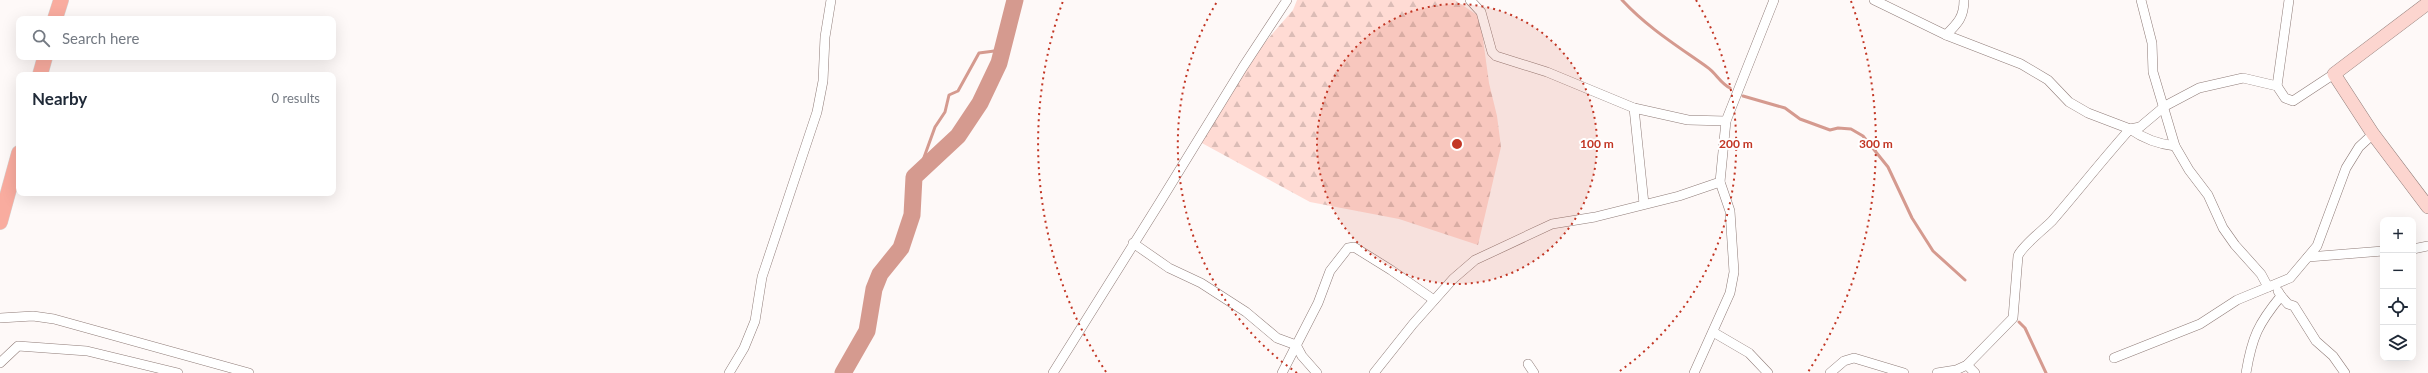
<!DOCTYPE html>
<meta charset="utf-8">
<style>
body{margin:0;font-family:Lato,sans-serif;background:#f6f6f7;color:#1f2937}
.controls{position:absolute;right:12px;bottom:12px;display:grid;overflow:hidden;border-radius:8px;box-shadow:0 4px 16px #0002}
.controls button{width:36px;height:36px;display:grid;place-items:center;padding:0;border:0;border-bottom:1px solid #e0e1e3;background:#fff;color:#1f2937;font:20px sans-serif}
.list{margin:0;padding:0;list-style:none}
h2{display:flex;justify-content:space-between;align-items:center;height:52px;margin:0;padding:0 16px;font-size:17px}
h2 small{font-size:13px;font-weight:400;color:#747a83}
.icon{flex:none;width:22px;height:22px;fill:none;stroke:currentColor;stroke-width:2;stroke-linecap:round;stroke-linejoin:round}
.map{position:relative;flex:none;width:2428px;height:373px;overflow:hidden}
.search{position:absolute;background:#fff;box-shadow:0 4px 16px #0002;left:16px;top:16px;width:320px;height:44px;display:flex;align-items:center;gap:10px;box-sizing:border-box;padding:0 14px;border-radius:8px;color:#747a83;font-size:15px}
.panel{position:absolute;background:#fff;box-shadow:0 4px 16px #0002;left:16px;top:72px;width:320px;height:124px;border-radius:8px}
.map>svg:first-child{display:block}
.forest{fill:url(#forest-firs)}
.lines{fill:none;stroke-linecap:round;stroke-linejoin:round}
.stream{stroke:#d59a8f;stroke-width:3}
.river{stroke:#d59a8f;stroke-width:17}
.street-casing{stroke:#8f7c78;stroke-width:10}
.secondary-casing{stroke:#8f7c78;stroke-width:14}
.primary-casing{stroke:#d6d5d4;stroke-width:16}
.street{stroke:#fff;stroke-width:9}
.secondary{stroke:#fcd5cf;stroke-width:13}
.primary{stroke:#f9ac9f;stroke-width:15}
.ring{fill:none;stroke:#c23624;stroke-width:2;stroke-dasharray:2 4}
.centre{fill:#c23624;stroke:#fff;stroke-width:2}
.ring-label{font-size:12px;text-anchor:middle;font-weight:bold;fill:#c23624;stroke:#fff;stroke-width:4;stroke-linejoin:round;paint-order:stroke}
</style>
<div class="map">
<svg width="2428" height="373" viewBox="0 0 2428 373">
<defs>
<pattern id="forest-firs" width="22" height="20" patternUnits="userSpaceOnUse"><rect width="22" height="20" fill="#ffdbd4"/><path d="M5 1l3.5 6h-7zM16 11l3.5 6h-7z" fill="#dbbcb6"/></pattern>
</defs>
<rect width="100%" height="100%" fill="#fef9f8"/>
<path class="forest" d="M1297,0H1455L1480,17L1489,83L1497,116L1501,147L1478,245L1399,219L1310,202L1200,142L1254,55L1293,10Z"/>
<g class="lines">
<g class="stream">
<path d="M1622,0C1648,28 1676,45 1707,67C1716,73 1720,83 1730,88"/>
<path d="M1743,96L1785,108L1800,119L1830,130L1838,128L1851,129L1863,136L1888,167L1912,218L1933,251L1965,280"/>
<path d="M918,174L935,127L945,112L949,95L958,91L979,53L1002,50"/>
<path d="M2019,322L2025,328L2046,373"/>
</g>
<path class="river" d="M843,373L867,331L874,289L880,274L901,248L912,215L914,177L958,136L980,103L999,63L1015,0"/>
<defs>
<g id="street">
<path d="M1470,0L1481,12L1492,52L1496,56L1547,72L1634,108L1688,120L1726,121"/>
<path d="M1874,0L1946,35L2021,64L2048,80L2069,102L2088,113L2130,129L2140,127L2165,106L2199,88L2243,78L2277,86L2285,98L2293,101L2334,74"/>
<path d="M2141,0L2152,43L2153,72L2175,146L2189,170L2208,195L2223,228L2235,245L2261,274L2268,287"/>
<path d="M1946,35C1958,23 1964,17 1964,0"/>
<path d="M2277,86L2289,0"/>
<path d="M1634,108L1644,204"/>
<path d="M1133,243L1169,268L1201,283L1246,312L1277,338L1296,345L1302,356L1317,373"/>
<path d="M2413,249L2428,246"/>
<path d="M2308,257L2383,251"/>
<path d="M2281,296L2288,304L2294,306L2316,341L2333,356L2345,373"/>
<path d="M0,318L33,316L54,319L249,373"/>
<path d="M1713,332L1749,353L1768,373"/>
<path d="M2114,358L2200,324L2237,300L2290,278L2317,246L2346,168L2359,147L2373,134"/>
<path d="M0,363L18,346L87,351L178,373"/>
<path d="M1528,364L1534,373"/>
<path d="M1967,365L1975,373"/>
<path d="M729,373L744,348L755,321L762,277L817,112L823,81L825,37L831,0"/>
<path d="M1053,373L1160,202L1243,67L1287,0"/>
<path d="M1282,373L1318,303L1330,271L1348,248L1354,247L1391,270L1434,300"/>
<path d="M1374,373L1413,324L1453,279L1475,260L1552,224L1595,217L1679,196L1720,182"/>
<path d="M1694,373L1730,293L1734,272L1730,211L1720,182L1726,121L1774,0"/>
<path d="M1830,373L1844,361L1854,358L1904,373"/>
<path d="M1937,373L1956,370L1967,365L2013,318L2018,256C2022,246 2043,230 2052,221C2078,191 2103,159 2130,129C2144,139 2158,144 2175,146"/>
<path d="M2246,373C2252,337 2258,324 2281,296L2278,291"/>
</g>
<path id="secondary" d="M2428,3L2334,74L2373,134L2428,207"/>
<g id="primary">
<path d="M55,19L61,0"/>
<path d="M40,75L45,57"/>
<path d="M0,222L19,153"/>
</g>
</defs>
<use href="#street" class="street-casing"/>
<use href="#secondary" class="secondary-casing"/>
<use href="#primary" class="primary-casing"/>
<use href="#street" class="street"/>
<use href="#secondary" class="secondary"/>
<use href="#primary" class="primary"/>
</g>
<circle cx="1457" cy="144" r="140" fill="#c23624" fill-opacity=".12"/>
<g class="ring">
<circle cx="1457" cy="144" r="140"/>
<path d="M1297 373A279 279 0 0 1 1218 0M1696 0A279 279 0 0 1 1617 373"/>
<path d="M1106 372A419 419 0 0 1 1063 1M1851 1A419 419 0 0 1 1808 372"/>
</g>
<circle cx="1457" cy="144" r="6" class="centre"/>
<g class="ring-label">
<text x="1597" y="148">100 m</text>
<text x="1736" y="148">200 m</text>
<text x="1876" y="148">300 m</text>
</g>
</svg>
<div class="controls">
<button>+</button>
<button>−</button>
<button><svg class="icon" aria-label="locate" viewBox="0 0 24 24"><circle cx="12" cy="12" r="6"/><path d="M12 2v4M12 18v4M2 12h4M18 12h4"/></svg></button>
<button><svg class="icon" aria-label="layers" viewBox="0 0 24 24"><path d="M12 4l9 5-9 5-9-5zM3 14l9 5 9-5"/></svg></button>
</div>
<div class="search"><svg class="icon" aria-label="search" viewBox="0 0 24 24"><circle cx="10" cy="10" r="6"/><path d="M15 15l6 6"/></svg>Search here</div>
<section class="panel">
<h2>Nearby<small>0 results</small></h2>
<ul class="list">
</ul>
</section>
</div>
